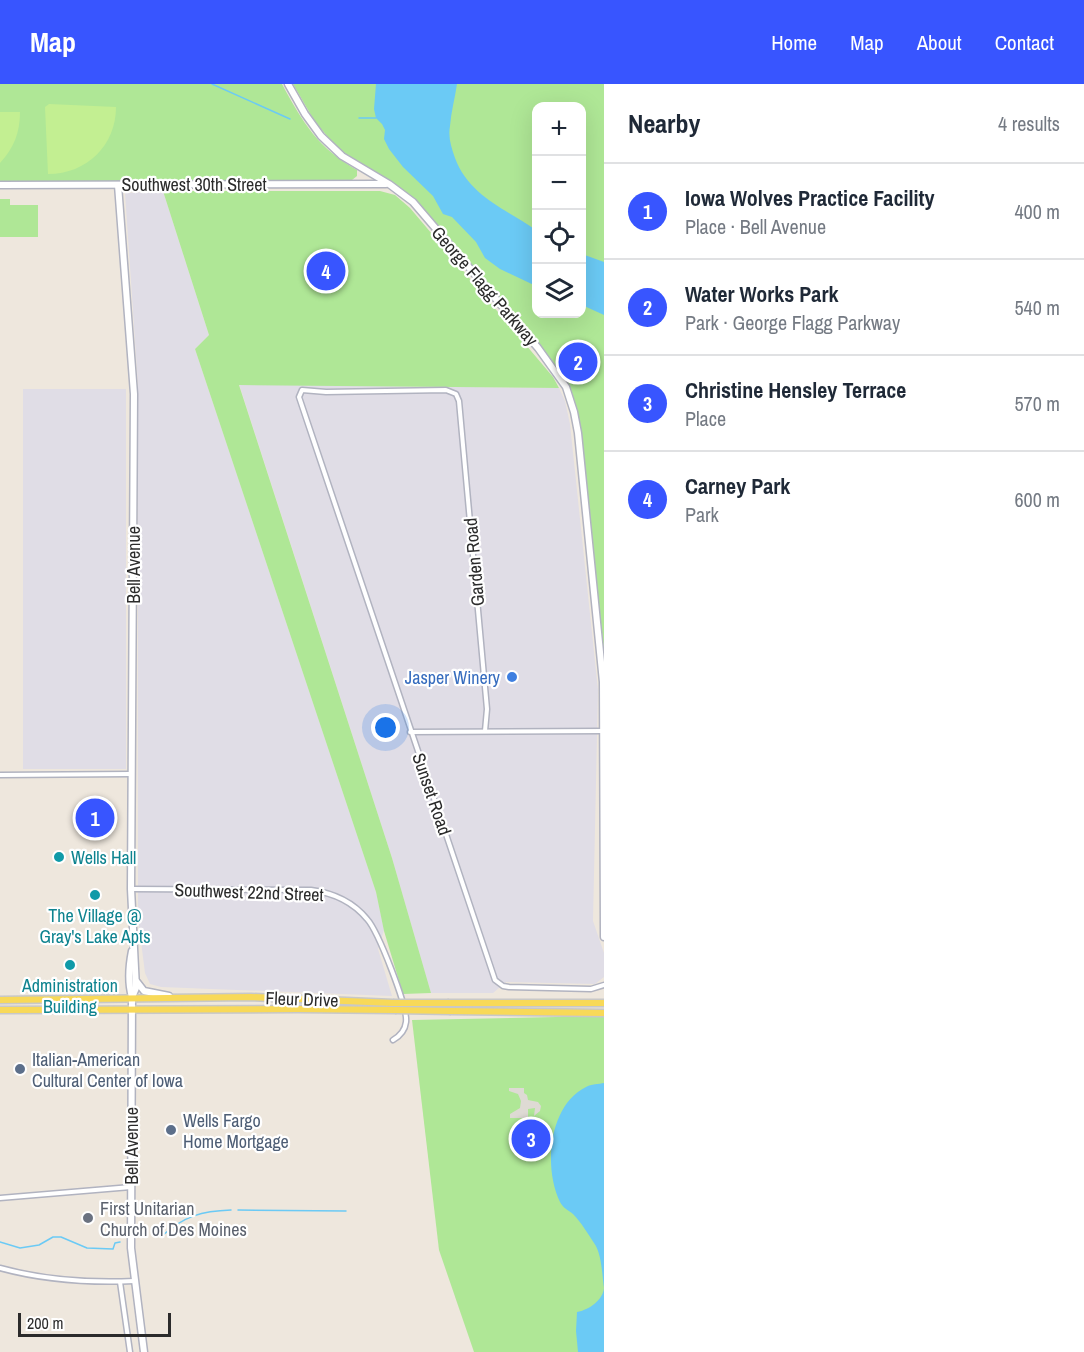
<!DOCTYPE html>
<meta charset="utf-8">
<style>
body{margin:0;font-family:"Archivo Narrow",sans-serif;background:#f6f6f7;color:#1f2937}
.controls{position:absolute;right:18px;top:18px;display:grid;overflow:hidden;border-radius:12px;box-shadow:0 6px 24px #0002}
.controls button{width:54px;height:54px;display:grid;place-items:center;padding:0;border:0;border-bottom:2px solid #e0e1e3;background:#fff;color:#1f2937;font:30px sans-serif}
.scale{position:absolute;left:18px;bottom:15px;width:153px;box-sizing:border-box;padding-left:6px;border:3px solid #2b2b2b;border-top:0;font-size:16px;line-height:21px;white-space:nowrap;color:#2b2b2b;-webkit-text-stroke:4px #fff;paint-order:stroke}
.you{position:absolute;left:386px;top:644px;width:21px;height:21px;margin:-15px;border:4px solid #fff;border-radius:50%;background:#1a73e8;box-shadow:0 0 0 9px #1a73e833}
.badge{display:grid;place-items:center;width:39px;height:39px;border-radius:50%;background:#3855ff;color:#fff;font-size:20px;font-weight:700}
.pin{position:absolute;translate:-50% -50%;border:3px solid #fff;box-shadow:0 2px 6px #0006}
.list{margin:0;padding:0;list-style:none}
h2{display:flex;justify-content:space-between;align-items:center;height:78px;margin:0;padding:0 24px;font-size:26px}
h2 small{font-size:20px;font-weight:400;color:#747a83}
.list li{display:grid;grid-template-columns:39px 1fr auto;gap:18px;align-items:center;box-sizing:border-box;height:96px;padding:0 24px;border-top:2px solid #e0e1e3}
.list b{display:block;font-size:22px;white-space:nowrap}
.list p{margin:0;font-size:20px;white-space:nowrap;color:#747a83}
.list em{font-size:20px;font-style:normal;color:#747a83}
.icon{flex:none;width:33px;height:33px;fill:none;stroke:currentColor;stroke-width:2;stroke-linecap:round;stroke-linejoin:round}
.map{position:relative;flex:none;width:604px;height:1268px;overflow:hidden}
header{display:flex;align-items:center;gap:36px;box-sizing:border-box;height:84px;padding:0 30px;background:#3855ff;color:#fff}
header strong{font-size:28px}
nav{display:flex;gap:33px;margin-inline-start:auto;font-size:21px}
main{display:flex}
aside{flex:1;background:#fff}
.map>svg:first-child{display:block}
.industrial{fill:#e0dde6}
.green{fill:#afe796;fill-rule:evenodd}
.pitch{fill:#c3ef92}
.plaza{fill:#dedad4}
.water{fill:#6bcaf5}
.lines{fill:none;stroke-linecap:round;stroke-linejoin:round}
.stream{stroke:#6bcaf5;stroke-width:1.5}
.street-casing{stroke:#b1b3c0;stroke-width:7}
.secondary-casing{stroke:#b1b3c0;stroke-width:9}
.primary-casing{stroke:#c8c8c8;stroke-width:9}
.street{stroke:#fff;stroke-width:4}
.secondary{stroke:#fff;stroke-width:6}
.primary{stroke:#f8d958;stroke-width:6}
.primary-bridge-casing{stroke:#c8c8c8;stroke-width:9;stroke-linecap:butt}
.primary-bridge{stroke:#f8d958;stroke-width:6}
.shop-dot{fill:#3f7fe0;stroke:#fff;stroke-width:2}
.culture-dot{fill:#0f9aa8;stroke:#fff;stroke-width:2}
.service-dot{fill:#5c6f8a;stroke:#fff;stroke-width:2}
.worship-dot{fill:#6b7280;stroke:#fff;stroke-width:2}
.labels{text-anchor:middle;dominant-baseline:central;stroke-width:4.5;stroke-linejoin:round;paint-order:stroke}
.street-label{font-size:18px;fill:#2b2b2b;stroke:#fff}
.shop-label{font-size:18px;fill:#366cbe;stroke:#fff;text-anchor:end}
.culture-label{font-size:18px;fill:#0d838f;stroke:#fff}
.service-label{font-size:18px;fill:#4e5e75;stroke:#fff;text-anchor:start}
.worship-label{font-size:18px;fill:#5b616d;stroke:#fff;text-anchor:start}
</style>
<header>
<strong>Map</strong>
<nav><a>Home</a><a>Map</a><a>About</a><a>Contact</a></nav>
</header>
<main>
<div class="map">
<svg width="604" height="1268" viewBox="0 0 604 1268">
<rect width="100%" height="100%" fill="#eee7dd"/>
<g class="industrial">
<path d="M163,107L209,251L195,265L376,808L384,846L378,865L392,912L161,903L150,900L145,889L138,834V301L125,109Z"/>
<path d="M239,300L559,304L565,317L570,340L598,606L593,837L604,869V893L595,900L506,898L493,909H431L392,774Z"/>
<rect x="23" y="305" width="103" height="380"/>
</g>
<g class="green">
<path d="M0,0H282C303,39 318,64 357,86V92L352,96L0,100Z"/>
<path d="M293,0H604V566L577,328L574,315L560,288L409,111L384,93L341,68L315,38ZM536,22H582V230H536Z"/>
<path d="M163,107H380L395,111L410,124L553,293L559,304L239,301L392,774L431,909L403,910L384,847L376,808L195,265L209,251Z"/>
<path d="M0,115H10V121H38V153H0Z"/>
<path d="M604,932V1268H474L439,1166L412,936Z"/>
</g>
<g class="pitch">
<path d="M49,20L116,23C116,61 87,90 48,90L45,23Z"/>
<path d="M0,28H20C20,48 14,64 0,79Z"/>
</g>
<path class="plaza" d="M509,1004H524V1009L527,1011L528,1016L538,1018L541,1022L540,1027L534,1032L535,1024L528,1025V1075H526V1040L524,1039V1034H510V1030L520,1024L521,1017L518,1010L509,1007Z"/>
<g class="water">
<path d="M376,0H457C455,14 451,28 450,42C448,53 451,63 455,74C469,112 506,125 536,146V202L500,185L485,174L476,158L452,133L443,130L433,112L403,83L389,65L384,55L385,46L382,40L376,34L374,25Z"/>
<path d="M582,170L604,178V231L582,221Z"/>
<path d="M604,999V1268H578L576,1247L577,1228C589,1226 603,1216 604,1204C602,1191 602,1170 594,1159C588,1150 581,1138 573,1130C568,1126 563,1124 560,1118C543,1083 549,1021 586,1003C591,1000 599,1000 604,999Z"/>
</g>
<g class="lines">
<g class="stream">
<path d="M212,0L290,35"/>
<path d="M359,34H376"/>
<path d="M238,1126L346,1127"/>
<path d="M162,1152C184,1132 202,1127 231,1126"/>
<path d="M0,1158L20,1164L39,1161L53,1153H61L87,1164L113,1165L115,1159L120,1158"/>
</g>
<defs>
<g id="street">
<path d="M485,647L487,625L459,317L456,310L446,306L326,308L302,306L299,313L495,896L503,902L509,903L591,905L604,901"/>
<path d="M410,648L603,647"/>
<path d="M0,691L131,690"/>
<path d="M131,805L311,806C334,809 353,818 367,835C378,847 408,923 406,938C405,947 400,952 393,956"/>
<path d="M0,1114L131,1103"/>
<path d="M0,1184C44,1196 89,1199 134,1197"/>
<path d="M120,1198L130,1268"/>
</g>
<g id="secondary">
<path d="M288,0L305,30L321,52L342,72L389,100L413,118L538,264L566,303L574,328L578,349L603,598L604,853"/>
<path d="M0,101L386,100"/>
<path d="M118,101L134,310L131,805L136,904L132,913"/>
<path d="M132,867C129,882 128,899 132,913L131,1164L144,1268"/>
<path d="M137,898L144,907L169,912"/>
</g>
<g id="primary">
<path d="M0,916L251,913L393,919"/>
<path d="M449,919H604"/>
<path d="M0,926L298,925L395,926"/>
<path d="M451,927L604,929"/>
</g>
</defs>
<use href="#street" class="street-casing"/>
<use href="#secondary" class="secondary-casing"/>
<use href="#primary" class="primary-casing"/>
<use href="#street" class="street"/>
<use href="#secondary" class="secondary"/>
<use href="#primary" class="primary"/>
<defs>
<g id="primary-bridge">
<path d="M393,919H449"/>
<path d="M395,926L451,927"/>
</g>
</defs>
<use href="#primary-bridge" class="primary-bridge-casing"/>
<use href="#primary-bridge" class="primary-bridge"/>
</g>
<circle class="shop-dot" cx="512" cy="593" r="6"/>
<g class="culture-dot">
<circle cx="59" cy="773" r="6"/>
<circle cx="95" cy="811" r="6"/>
<circle cx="70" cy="881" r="6"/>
</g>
<g class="service-dot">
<circle cx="20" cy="985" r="6"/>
<circle cx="171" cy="1046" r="6"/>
</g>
<circle class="worship-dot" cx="88" cy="1134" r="6"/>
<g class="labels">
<g class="street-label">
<text x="194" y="100">Southwest 30th Street</text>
<text transform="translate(485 202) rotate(49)">George Flagg Parkway</text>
<text transform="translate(474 478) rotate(-95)">Garden Road</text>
<text transform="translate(133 481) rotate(-90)">Bell Avenue</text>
<text transform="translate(432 710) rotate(71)">Sunset Road</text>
<text transform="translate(249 808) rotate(2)">Southwest 22nd Street</text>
<text transform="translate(302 915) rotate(2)">Fleur Drive</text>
<text transform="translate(131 1062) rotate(-90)">Bell Avenue</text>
</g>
<g class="shop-label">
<text x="500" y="593">Jasper Winery</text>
</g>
<g class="culture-label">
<text x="71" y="773" text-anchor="start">Wells Hall</text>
<text x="95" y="831">The Village @<tspan x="95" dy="21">Gray's Lake Apts</tspan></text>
<text x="70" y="901">Administration<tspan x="70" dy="21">Building</tspan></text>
</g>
<g class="service-label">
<text x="32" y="975">Italian-American<tspan x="32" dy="21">Cultural Center of Iowa</tspan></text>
<text x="183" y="1036">Wells Fargo<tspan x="183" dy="21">Home Mortgage</tspan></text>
</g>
<g class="worship-label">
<text x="100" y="1124">First Unitarian<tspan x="100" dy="21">Church of Des Moines</tspan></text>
</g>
</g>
</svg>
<div class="controls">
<button>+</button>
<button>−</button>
<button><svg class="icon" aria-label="locate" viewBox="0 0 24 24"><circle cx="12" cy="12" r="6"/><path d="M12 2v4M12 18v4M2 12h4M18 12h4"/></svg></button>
<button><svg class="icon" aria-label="layers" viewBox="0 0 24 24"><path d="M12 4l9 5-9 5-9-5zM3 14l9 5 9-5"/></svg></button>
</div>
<div class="scale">200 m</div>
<div class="you"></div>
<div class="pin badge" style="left:95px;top:734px">1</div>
<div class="pin badge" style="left:578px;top:278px">2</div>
<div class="pin badge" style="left:531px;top:1055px">3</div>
<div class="pin badge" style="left:326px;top:187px">4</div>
</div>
<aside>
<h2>Nearby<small>4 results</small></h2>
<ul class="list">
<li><span class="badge">1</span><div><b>Iowa Wolves Practice Facility</b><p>Place · Bell Avenue</p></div><em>400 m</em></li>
<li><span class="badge">2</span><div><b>Water Works Park</b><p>Park · George Flagg Parkway</p></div><em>540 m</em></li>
<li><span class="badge">3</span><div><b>Christine Hensley Terrace</b><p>Place</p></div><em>570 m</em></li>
<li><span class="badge">4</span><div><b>Carney Park</b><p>Park</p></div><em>600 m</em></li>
</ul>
</aside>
</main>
